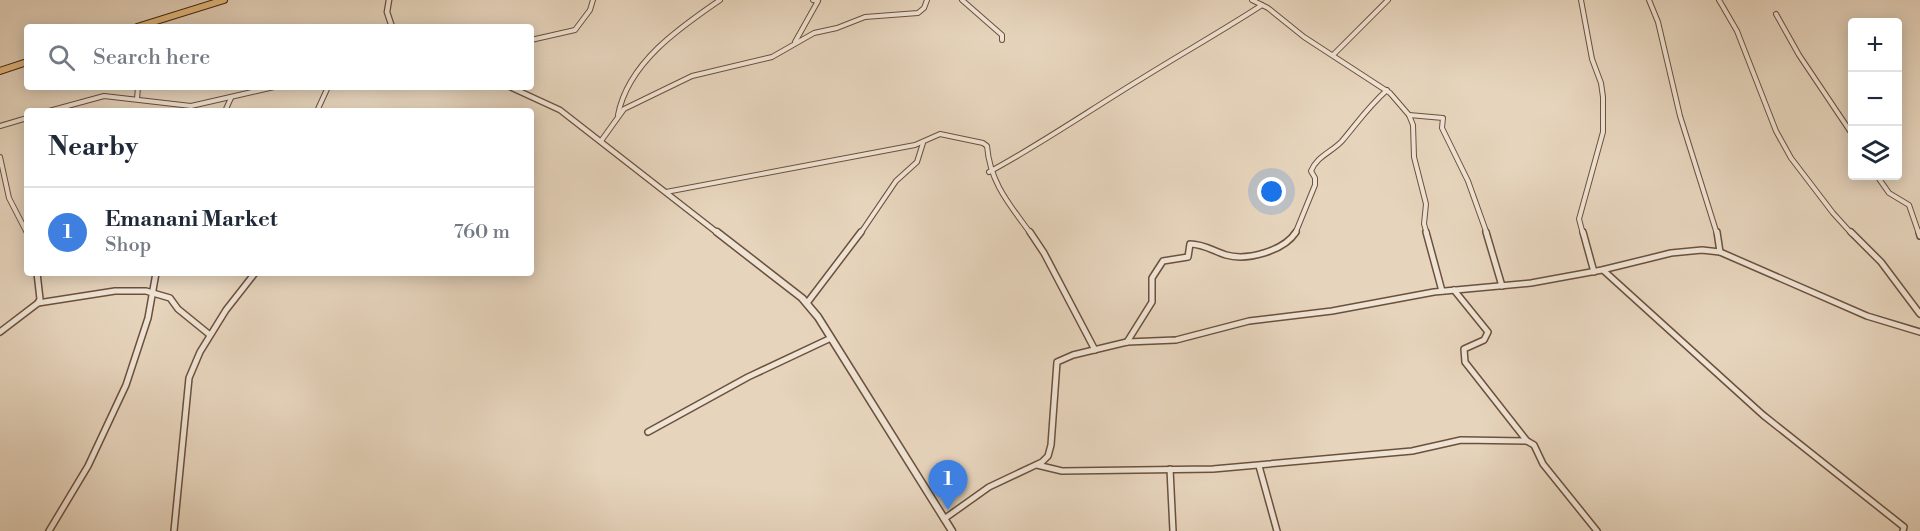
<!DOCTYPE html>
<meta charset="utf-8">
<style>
body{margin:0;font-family:"Libre Bodoni",serif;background:#f6f6f7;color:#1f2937}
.controls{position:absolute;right:18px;top:18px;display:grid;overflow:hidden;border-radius:6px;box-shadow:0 3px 15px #0003}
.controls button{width:54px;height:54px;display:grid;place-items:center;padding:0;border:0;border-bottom:2px solid #e0e1e3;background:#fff;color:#1f2937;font:30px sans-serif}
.you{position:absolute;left:1272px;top:192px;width:21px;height:21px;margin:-15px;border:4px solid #fff;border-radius:50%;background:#1a73e8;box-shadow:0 0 0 9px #1a73e833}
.badge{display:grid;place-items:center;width:39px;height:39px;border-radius:50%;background:#8f2418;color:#fff;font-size:20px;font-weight:700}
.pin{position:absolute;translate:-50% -50px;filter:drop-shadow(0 2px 3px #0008)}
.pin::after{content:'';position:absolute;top:32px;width:21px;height:18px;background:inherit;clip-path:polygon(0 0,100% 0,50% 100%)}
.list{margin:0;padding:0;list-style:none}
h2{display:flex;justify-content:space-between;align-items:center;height:78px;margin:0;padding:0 24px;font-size:26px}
h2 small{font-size:20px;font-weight:400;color:#747a83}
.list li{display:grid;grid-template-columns:39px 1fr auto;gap:18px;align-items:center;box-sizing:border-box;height:90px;padding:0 24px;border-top:2px solid #e0e1e3}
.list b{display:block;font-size:22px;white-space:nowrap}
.list p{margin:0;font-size:20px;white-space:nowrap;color:#747a83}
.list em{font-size:20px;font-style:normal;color:#747a83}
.icon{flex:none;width:33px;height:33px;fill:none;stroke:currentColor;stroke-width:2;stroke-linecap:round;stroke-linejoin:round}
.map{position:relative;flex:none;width:1920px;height:531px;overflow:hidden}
.search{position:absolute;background:#fff;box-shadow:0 3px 15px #0003;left:24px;top:24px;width:510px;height:66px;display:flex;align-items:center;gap:15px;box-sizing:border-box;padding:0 21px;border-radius:6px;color:#747a83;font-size:22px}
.panel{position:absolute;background:#fff;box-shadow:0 3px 15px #0003;left:24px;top:108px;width:510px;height:168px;border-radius:6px}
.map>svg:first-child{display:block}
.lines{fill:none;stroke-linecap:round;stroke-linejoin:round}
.minor-far1-casing{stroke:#6c503e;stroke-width:6}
.minor-casing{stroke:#6c503e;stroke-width:8}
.tertiary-far1-casing{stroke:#6c503e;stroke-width:7}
.tertiary-casing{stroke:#6c503e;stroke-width:9}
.trunk-casing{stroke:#432414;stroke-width:8}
.minor-far1{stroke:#efe3d3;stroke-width:4}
.minor{stroke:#efe3d3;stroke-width:5}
.tertiary-far1{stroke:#efe3d3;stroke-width:4.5}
.tertiary{stroke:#efe3d3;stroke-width:6}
.trunk{stroke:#e3ba7e;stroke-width:6}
</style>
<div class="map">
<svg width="1920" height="531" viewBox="0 0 1920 531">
<rect width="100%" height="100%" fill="#e6d4bc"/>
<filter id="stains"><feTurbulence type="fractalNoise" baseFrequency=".00333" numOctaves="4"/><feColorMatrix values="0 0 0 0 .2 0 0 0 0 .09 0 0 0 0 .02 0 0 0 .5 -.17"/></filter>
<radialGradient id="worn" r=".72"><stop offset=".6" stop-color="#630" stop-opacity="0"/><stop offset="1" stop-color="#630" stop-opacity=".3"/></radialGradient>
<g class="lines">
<defs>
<g id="minor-far1">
<path d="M962,0L1002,35V40"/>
<path d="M1252,0L1268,8L1304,37L1390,93L1409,115L1413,125L1414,157L1426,204L1424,224L1427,234"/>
<path d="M1581,0L1592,59L1601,83L1603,97V132L1579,219L1583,234"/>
<path d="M1649,0L1658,22L1680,116L1717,234"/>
<path d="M1719,0L1737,31L1776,131L1791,158L1833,213L1852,234"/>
<path d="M1776,14L1799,55L1852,134"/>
<path d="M531,40L575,30L590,10L593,0"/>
<path d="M795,42L818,1L813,0"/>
<path d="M1333,55L1388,0"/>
<path d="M137,99L138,87"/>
<path d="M49,111L104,96L191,106L274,87"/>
<path d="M225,111L231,98"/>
<path d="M317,111L328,87"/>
<path d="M618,115C628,63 679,28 720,0"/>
<path d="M1409,115L1443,118L1442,128L1468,181L1487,234"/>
<path d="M0,126L27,118"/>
<path d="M601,141L624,109L692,76L772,57L814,33L837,28L865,17L918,13L924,8L927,0"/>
<path d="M0,157L9,198L27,233"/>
<path d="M989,172C1041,144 1090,110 1141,79C1181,54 1222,31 1262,5"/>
<path d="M1877,176L1889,193L1909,205L1919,234"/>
<path d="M666,192L915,145L940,134L983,143L987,146C990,183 1010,205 1031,234"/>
<path d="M860,234L896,181L917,162L923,143"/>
<path d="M1295,234L1315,185V178L1311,171C1317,156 1332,152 1342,141C1358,122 1368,107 1387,90"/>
</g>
<g id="minor">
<path d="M1030,232L1044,253L1095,350"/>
<path d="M1426,232L1442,291"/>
<path d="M1486,232L1502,286"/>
<path d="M1583,232L1594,272"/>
<path d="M1717,232L1720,252"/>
<path d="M1851,232L1881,262L1920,314"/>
<path d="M1919,232L1920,236"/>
<path d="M1603,270L1763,415L1904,527L1903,531"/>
<path d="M1454,290L1488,332L1484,340L1464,349L1465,362L1527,441"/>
<path d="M38,303L115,291H146L170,298L178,309L210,335"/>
<path d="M807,303L861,232"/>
<path d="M0,332L38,303L40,299L37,273"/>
<path d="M1127,342L1152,302V278L1163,261L1188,257L1190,244C1204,244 1213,251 1226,255C1247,261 1284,251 1296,232"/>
<path d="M648,432L748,377L831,338"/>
<path d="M1037,465L1062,471L1213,469L1412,451L1461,440L1527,441L1534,445L1543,464L1597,531"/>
<path d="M1259,466L1277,531"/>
<path d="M1170,469L1173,531"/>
<path d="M944,519L989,487L1042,462L1048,456L1051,445L1057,362L1073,355L1127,342L1176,340L1249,321L1332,311L1434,292L1531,283L1602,270L1671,253L1702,250L1720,252L1867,316L1920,332"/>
<path d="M49,531L88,466L126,385L148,318L156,273"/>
<path d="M174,531L189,378L200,352L226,310L255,273"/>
</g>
<g id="tertiary-far1">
<path d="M389,0L387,12L392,27"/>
<path d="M510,87L560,110L719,234"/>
</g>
<path id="tertiary" d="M717,232L802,298L818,317L952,531"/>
<g id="trunk">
<path d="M137,27L224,0"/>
<path d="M0,71L27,62"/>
</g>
</defs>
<use href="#minor-far1" class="minor-far1-casing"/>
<use href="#minor" class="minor-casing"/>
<use href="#tertiary-far1" class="tertiary-far1-casing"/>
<use href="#tertiary" class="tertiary-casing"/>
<use href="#trunk" class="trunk-casing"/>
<use href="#minor-far1" class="minor-far1"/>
<use href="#minor" class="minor"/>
<use href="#tertiary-far1" class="tertiary-far1"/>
<use href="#tertiary" class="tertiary"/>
<use href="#trunk" class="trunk"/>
</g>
<rect width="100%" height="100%" filter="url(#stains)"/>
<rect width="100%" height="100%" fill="url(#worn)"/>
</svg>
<div class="controls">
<button>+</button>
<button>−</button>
<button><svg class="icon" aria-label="layers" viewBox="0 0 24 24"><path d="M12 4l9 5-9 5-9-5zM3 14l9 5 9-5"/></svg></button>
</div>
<div class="you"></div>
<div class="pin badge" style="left:948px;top:510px;background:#3f7fe0">1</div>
<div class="search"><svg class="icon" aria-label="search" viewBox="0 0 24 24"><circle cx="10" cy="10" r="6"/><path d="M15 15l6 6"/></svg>Search here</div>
<section class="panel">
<h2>Nearby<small></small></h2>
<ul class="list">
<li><span class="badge" style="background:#3f7fe0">1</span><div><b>Emanani Market</b><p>Shop</p></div><em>760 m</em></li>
</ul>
</section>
</div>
